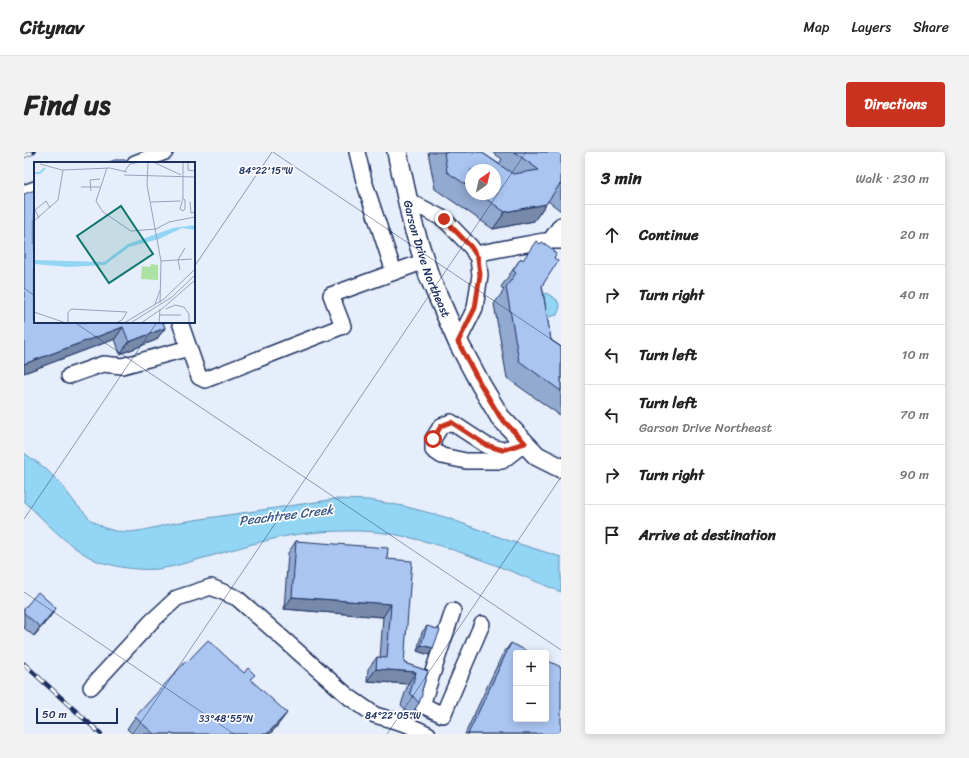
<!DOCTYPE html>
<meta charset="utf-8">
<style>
body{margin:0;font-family:Sriracha,sans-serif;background:#f2f2f2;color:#222}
.controls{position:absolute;right:12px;bottom:12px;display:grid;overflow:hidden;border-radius:4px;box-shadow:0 2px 10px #0003}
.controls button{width:36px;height:36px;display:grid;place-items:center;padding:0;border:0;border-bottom:1px solid #e0e0e0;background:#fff;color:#222;font:20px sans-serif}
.compass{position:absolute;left:441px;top:12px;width:36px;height:36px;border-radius:50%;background:#fff;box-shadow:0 2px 10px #0003;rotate:34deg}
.scale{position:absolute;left:12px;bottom:10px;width:82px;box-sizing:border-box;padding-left:4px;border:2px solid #1b2f5e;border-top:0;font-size:11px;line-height:14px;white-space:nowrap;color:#1b2f5e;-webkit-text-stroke:3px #fff;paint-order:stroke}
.stop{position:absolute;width:12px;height:12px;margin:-9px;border:3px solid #c8321e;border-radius:50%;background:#fff}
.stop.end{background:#c8321e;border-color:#fff;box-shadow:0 1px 4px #0008}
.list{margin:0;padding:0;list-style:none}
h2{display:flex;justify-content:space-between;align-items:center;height:52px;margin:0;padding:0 16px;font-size:17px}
h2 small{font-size:13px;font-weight:400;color:#767676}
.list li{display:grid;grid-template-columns:26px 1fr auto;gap:12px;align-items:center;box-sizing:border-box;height:60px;padding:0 16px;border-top:1px solid #e0e0e0}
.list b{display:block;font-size:15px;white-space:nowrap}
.list p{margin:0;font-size:13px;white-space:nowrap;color:#767676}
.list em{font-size:13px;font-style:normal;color:#767676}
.icon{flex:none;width:22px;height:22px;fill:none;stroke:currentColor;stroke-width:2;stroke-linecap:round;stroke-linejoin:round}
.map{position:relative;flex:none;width:537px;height:582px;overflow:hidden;border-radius:4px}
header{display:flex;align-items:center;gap:24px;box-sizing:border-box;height:56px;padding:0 20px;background:#fff;border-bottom:1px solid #e0e0e0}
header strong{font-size:19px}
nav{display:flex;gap:22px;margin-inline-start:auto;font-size:14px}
.intro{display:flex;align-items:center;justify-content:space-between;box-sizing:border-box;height:96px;padding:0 24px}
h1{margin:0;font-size:28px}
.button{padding:10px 18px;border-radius:4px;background:#c8321e;color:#fff;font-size:14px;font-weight:700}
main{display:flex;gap:24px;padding:0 24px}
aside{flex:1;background:#fff;border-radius:4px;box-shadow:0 2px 10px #0003}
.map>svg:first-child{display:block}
.water{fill:#93d5f4;stroke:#6393b8}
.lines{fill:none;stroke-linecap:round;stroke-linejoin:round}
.minor-casing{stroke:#1b2f5e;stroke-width:18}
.major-casing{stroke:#1b2f5e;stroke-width:22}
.minor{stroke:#fff;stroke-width:15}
.major{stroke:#fff;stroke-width:19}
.rail-casing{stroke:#1b2f5e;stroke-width:4.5}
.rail{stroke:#fff;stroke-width:3;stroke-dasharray:9;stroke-linecap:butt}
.wall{fill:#92a9d0;stroke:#1b2f5e;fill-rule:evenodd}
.shaded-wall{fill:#778aa9;stroke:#1b2f5e}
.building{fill:#aac5f2;stroke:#1b2f5e}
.route{stroke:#c8321e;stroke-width:5}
.ticks{fill:none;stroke:#1b2f5e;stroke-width:1;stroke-opacity:0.45}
.labels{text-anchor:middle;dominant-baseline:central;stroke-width:3.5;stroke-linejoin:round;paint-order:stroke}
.street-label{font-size:12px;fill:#1b2f5e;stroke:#fff}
.water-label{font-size:13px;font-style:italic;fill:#395884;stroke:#fff}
.inset-river{fill:none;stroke:#93d5f4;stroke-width:2}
.inset-road{fill:none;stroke:#95a2bc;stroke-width:1}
.view{fill:#0f766e;fill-opacity:0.15;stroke:#0f766e;stroke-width:2}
.inset-edge{fill:none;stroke:#1b2f5e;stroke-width:2}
.ticks-label{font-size:10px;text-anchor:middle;fill:#1b2f5e;stroke:#fff;stroke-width:3.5;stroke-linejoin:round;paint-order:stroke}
</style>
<header>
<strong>Citynav</strong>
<nav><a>Map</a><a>Layers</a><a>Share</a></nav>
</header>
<div class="intro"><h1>Find us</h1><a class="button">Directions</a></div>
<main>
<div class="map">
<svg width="537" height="582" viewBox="0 0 537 582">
<rect width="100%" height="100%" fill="#e6eefb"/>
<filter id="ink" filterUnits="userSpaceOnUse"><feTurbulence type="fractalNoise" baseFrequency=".025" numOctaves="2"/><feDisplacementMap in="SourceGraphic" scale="8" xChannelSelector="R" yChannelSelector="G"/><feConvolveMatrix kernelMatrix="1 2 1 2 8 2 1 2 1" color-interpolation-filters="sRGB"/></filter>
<g filter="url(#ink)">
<g class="water">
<path d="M519,141L524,142L533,148L536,155L533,163L524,165L510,154Z"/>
<path d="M0,301L21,316L36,331L52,352L67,368L81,376L91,379L106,380L120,378L150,371L312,347L345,348L379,354L421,365L486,389L537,405V440C506,427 476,414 444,403C407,390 367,378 326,379C299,379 272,381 245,388C222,393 199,401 176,407C162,411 149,415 134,417C120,418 106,417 92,414C85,412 76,411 69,407C42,393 22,370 0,349Z"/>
</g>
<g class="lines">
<defs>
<g id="minor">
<path d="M333,0L340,29L370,120"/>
<path d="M111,11L141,0"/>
<path d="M0,41L11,37"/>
<path d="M383,48L420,67L447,95L454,106L456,123L451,156L434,190"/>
<path d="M525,90L537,73"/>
<path d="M451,102L492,94L520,89H537"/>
<path d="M156,170L175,225L181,228L319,174L307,143L401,109"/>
<path d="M45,224L79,212L98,214L165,196"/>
<path d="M427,270L462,293L478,298L501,291L478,309H442L418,304L409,298V287L417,274Z"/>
<path d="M429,459L398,553L419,563L458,472"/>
<path d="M67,535L127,470L153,446L187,435L213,446L325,545L351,563L382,572L404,582"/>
</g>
<g id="major">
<path id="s1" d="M373,0L389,73L405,124L434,190L457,233L476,265L513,304L537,316"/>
</g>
</defs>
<use href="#minor" class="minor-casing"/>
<use href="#major" class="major-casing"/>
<use href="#minor" class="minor"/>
<use href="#major" class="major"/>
<defs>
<g id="rail">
<path d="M0,4L10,0"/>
<path d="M0,512L77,582"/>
</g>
</defs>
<use href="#rail" class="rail-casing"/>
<use href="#rail" class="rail"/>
</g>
<g class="wall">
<path d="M404,0H457L475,12L478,7L468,0H537V59L524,49L510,69L469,77L411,37ZM447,18L471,42H447Z"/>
<path d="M0,42L11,170H141L139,172L141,176L132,188L96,202L91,187L0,221Z"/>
<path d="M516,92L529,99L530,106L518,134L527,188L537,195V264L483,226L470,152L480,138L477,135L497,106L499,108Z"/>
<path d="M272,389L363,407L380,511L404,519L398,538L395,551L387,563L377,553L384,532L343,529L344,517L353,505L356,506L359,465L260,457L264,401Z"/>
<path d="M0,457L26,465L10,484L0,476Z"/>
<path d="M403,474L409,496L405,503L393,499L398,480Z"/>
<path d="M487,491L537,582H441L478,503Z"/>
<path d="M227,528L254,573L246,582H109L103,577L111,565Z"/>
</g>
<g class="shaded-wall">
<path d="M522,52L510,69L469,77L481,60Z"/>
<path d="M99,175L91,187L0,221V212Z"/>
<path d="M141,176L132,188L96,202L105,190Z"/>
<path d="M268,445L367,452L359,465L260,457Z"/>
<path d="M32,456L26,465L10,484L16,475Z"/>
<path d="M397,493L409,496L405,503L393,499Z"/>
<path d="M352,517L392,520L384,532L343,529Z"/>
<path d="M263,561L254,573L246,582H243Z"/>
</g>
<g class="building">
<path d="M420,0H457L489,22L515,18L490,0H537V33L536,32L522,52L481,60L455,42H471V18H447V36L423,20Z"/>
<path d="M91,8H101L102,11H82Z"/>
<path d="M11,38V170H139L141,176L105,190L99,175L0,212V42Z"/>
<path d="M512,89L516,92L518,90L530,98L529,99L532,102L530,106L534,109L518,134L527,188L537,195V239L495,209L482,135L492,121L489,118L497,106L499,108Z"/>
<path d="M272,389L364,396L363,407L388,409L380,511L404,519L398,538V543L395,551L386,541L392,520L352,517L353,505L363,506L367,452L268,445Z"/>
<path d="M14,440L32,456L16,475L0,461V457Z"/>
<path d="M403,474L416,478L409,496L397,493Z"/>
<path d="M184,488L220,521L224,516L231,523L226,527L263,561L243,582H130L111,565L163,508L164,509Z"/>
<path d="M487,491L507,501H492V567H522V508L537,515V582H444Z"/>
</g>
</g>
<g class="lines" filter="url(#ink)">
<path class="route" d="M409,287L417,274L427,270L462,293L478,298L501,291L476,265L457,233L434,190L451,156L456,123L454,106L447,95L420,67"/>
</g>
<path class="ticks" d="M249,0L537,194M170,115L248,0M0,136L11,144M50,170L537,498M0,367L133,170M0,440L210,582M109,582L502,0M363,582L537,325"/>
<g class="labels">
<g class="street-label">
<text stroke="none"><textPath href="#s1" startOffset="111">Garson Drive Northeast</textPath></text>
</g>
<g class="water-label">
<text transform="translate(262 363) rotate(-7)">Peachtree Creek</text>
</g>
</g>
<g transform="translate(10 10)">
<rect width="161" height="161" fill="#e6eefb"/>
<path d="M117,102L124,103V118L107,117L108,104L116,105Z" fill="#ace2a4"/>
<path d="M161,63V68L148,66L125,77L95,85L71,103L35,105L0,102V98L70,100L94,82L139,66Z" fill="#93d5f4"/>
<path class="inset-river" d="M0,11H6L11,6"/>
<path class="inset-road" d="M114,0L113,23L127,99L126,141M119,0L147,13M154,0V8L161,9M6,2L28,8L76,6L93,10M73,6L62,39L69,50L97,69L122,67M90,10L96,2L107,0M90,13L161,15M47,25H66M57,29L56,18L66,17M149,36V0M149,36L151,38V47L149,49L146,47ZM117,40L146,39M156,40L157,51L161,50M5,56L1,48L12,39L16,46M0,59L24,38L29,8M122,67L135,60L161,55M127,99L158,97M146,108L144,98L151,86M121,142L126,128M132,147L141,143L150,145L155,152V161M0,150L32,161M126,153H147M98,160L138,135L161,113M34,161V151L37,147L93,150L88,158L82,161M90,161L130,137L161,107M107,161L129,146L161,118M125,161L126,147"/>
<path class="view" d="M87,44L119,92L75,121L43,74Z"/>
<rect width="161" height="161" class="inset-edge"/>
</g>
<g class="ticks-label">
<text x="242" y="22">84°22'15"W</text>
<text x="369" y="567">84°22'05"W</text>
<text x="202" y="570">33°48'55"N</text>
</g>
</svg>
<div class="controls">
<button>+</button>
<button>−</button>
</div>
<svg class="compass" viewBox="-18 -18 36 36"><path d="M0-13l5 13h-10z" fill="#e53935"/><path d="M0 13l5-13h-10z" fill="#767676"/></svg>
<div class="scale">50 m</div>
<div class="stop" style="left:409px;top:287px"></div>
<div class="stop end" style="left:420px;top:67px"></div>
</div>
<aside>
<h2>3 min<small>Walk · 230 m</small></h2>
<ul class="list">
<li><svg class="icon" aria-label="ahead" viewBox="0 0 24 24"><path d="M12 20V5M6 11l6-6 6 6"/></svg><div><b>Continue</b></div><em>20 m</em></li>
<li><svg class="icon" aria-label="right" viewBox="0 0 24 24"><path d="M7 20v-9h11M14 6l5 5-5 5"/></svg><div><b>Turn right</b></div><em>40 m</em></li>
<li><svg class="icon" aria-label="left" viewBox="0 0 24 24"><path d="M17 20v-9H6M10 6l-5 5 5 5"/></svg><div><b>Turn left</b></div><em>10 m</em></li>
<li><svg class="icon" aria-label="left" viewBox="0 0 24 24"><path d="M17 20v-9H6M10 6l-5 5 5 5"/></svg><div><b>Turn left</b><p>Garson Drive Northeast</p></div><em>70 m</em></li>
<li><svg class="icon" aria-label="right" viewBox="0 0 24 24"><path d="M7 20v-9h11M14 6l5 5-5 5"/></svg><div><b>Turn right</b></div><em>90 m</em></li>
<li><svg class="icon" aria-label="arrive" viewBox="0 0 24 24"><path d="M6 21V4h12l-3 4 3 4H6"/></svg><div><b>Arrive at destination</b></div></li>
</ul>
</aside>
</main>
